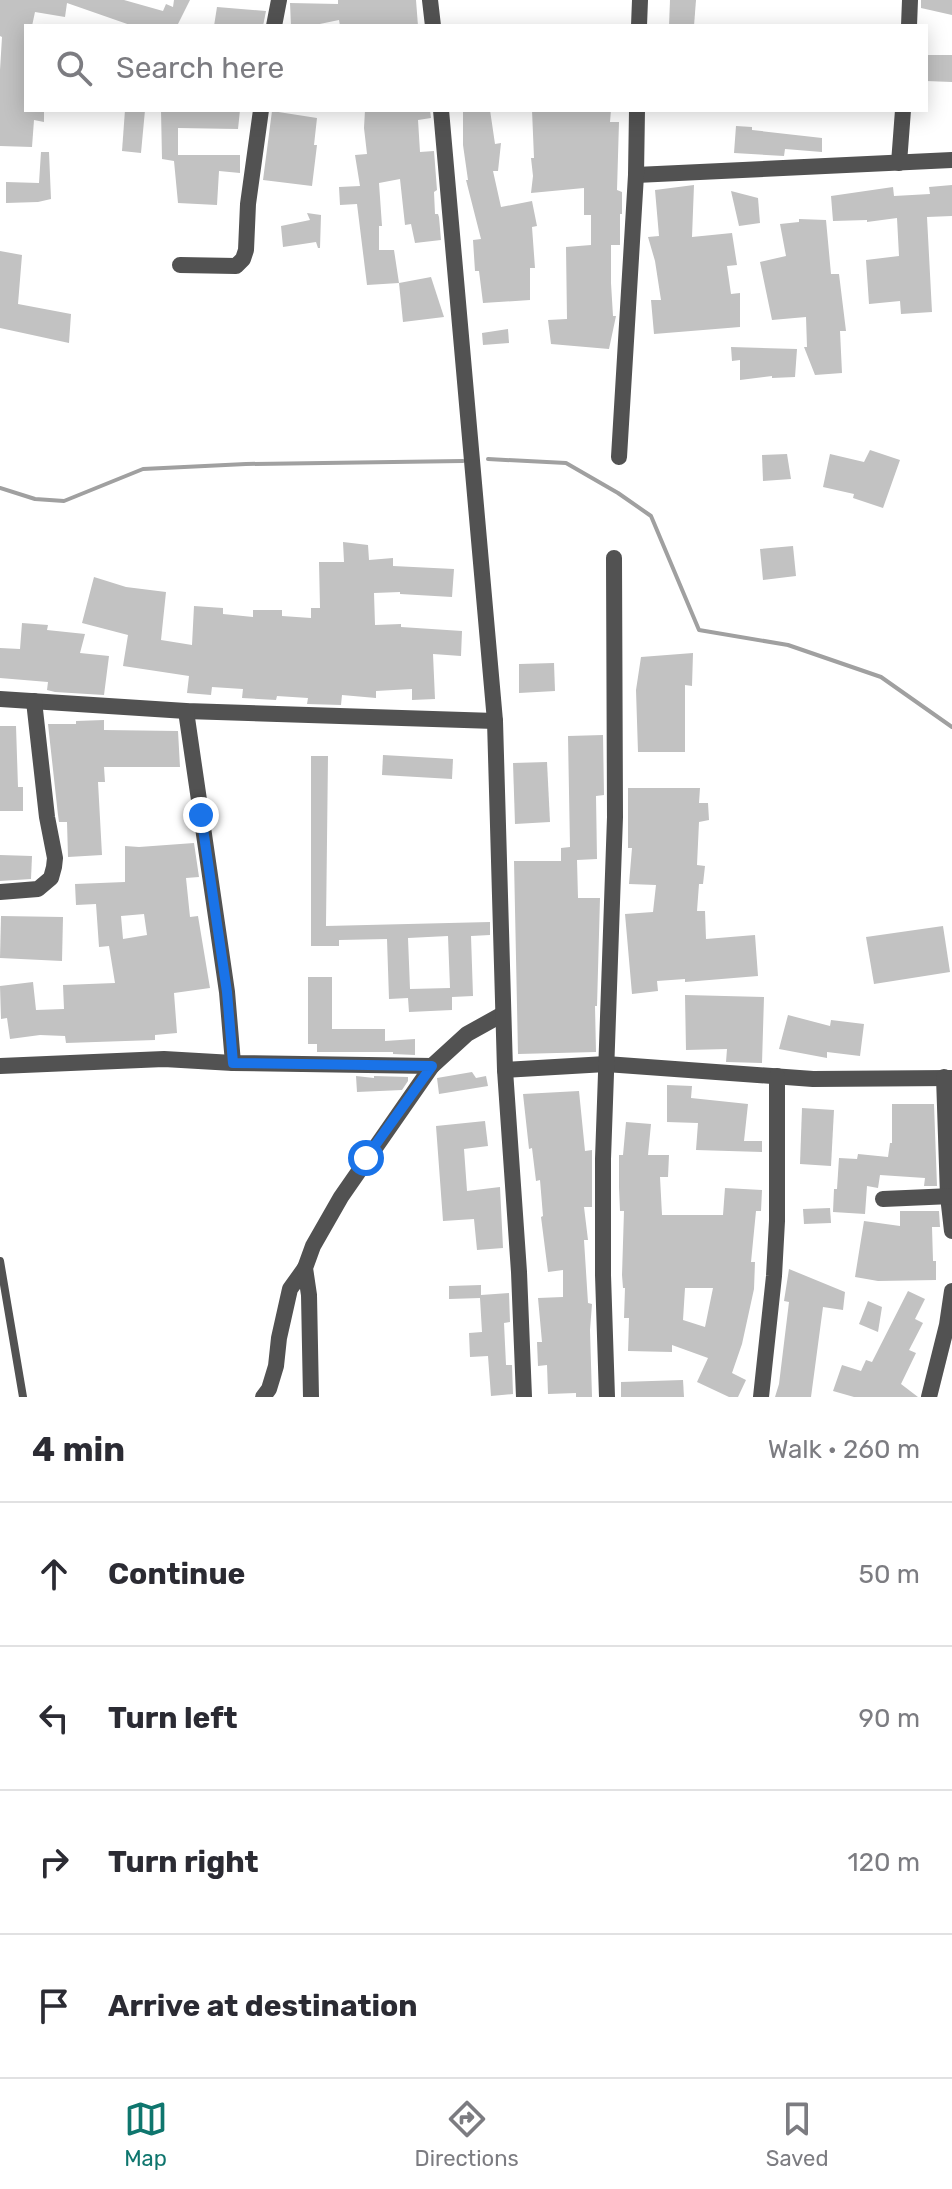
<!DOCTYPE html>
<meta charset="utf-8">
<style>
body{margin:0;font-family:Rubik,sans-serif;background:#f2f2f3;color:#2b2b33}
.stop{position:absolute;width:24px;height:24px;margin:-18px;border:6px solid #1a73e8;border-radius:50%;background:#fff}
.stop.end{background:#1a73e8;border-color:#fff;box-shadow:0 2px 8px #0008}
.list{margin:0;padding:0;list-style:none}
h2{display:flex;justify-content:space-between;align-items:center;height:104px;margin:0;padding:0 32px;font-size:34px}
h2 small{font-size:26px;font-weight:400;color:#7c7c81}
.list li{display:grid;grid-template-columns:52px 1fr auto;gap:24px;align-items:center;box-sizing:border-box;height:144px;padding:0 32px;border-top:2px solid #e1e1e2}
.list b{display:block;font-size:30px;white-space:nowrap}
.list em{font-size:26px;font-style:normal;color:#7c7c81}
.icon{flex:none;width:44px;height:44px;fill:none;stroke:currentColor;stroke-width:2;stroke-linecap:round;stroke-linejoin:round}
.map{position:relative;flex:none;width:952px;height:1397px;overflow:hidden}
.search{position:absolute;background:#fff;box-shadow:0 4px 20px #0003;left:24px;right:24px;top:24px;height:88px;display:flex;align-items:center;gap:20px;box-sizing:border-box;padding:0 28px;border-radius:0px;color:#7c7c81;font-size:30px}
.sheet{height:680px;background:#fff}
nav{display:flex;justify-content:space-around;align-items:center;box-sizing:border-box;height:112px;border-top:2px solid #e1e1e2;background:#fff;font-size:22px;color:#7c7c81}
nav a{display:grid;justify-items:center;gap:4px}
nav .on{color:#0f766e}
.map>svg:first-child{display:block}
.lines{fill:none;stroke-linecap:round;stroke-linejoin:round}
.stream{stroke:#a0a0a0;stroke-width:4}
.building{fill:#c2c2c2;fill-rule:evenodd}
.service{stroke:#525252;stroke-width:8}
.minor{stroke:#525252;stroke-width:16}
.tertiary{stroke:#525252;stroke-width:16}
.route{stroke:#1a73e8;stroke-width:10}
</style>
<div class="map">
<svg width="952" height="1397" viewBox="0 0 952 1397">
<rect width="100%" height="100%" fill="#fff"/>
<g class="lines">
<g class="stream">
<path d="M488,459L566,463L618,493L651,516L699,630L788,645L881,677L952,727"/>
<path d="M0,488L35,499L64,501L143,469L246,464L463,461"/>
</g>
</g>
<g class="building">
<path d="M0,0H124L163,11L166,4L173,7L174,0H190L177,26H133L67,3L65,17L35,12L32,26H26V110H44V122L34,120L32,147L0,146V70L2,37L0,36Z"/>
<path d="M338,0H416L418,26H340L339,20L310,26H291L290,3L338,4Z"/>
<path d="M670,0H696L694,26H669Z"/>
<path d="M921,0H952V15L921,8Z"/>
<path d="M217,7L266,11L263,26H214Z"/>
<path d="M926,55H952V82L926,81Z"/>
<path d="M125,110H145L141,153L122,151Z"/>
<path d="M161,110H240L238,129L178,128V155H240V173L219,171L217,205L178,203L174,161L162,159Z"/>
<path d="M365,110H430L431,118L418,120L420,152L434,151L437,190L434,192L435,214H438L439,217L441,240L415,243L411,224L405,225L400,179L379,183L382,226H379V250H394L399,283L367,285L357,204L340,205L339,187L360,186L355,155L367,154L364,128Z"/>
<path d="M463,110H490L495,144L501,143L498,171H493L501,207L532,201L537,226L532,227L535,268H530V300L483,303L479,271H475L473,240L481,239L466,180H468L463,145Z"/>
<path d="M532,110H611L610,122H619L617,190L622,192V214H620V245H611V283L613,316H616L609,349L551,344L548,320L567,319L566,247L591,245V215H584V188L531,193L533,176L531,158H534Z"/>
<path d="M272,111L317,118L314,145H317L312,186L263,180Z"/>
<path d="M736,126L752,127V130L822,138V152L785,149L784,156L734,153Z"/>
<path d="M41,152H49L51,199L38,202L6,203V182L39,183Z"/>
<path d="M694,185L692,237L732,233L737,265L727,266L731,294L740,293V327L654,334L651,300H661L655,261L648,237L659,236L655,190Z"/>
<path d="M952,185V216L927,217L932,312L901,314L900,301L869,304L866,260L899,256L897,218L867,222V220L833,221L831,196L893,187L894,196L930,194L929,187Z"/>
<path d="M731,191L758,198L760,223L739,226Z"/>
<path d="M307,213L321,215L320,248H318L316,242L283,247L281,226L310,220Z"/>
<path d="M799,219L826,220L831,274H839L846,331H840L842,373L815,375L804,347H807L806,317L772,320L760,262L786,256L780,224L799,222Z"/>
<path d="M0,251L22,255L18,304L71,314L69,343L0,328Z"/>
<path d="M431,277L444,317L403,322L399,283Z"/>
<path d="M508,329L509,343L483,345L482,333Z"/>
<path d="M731,347L797,349L795,377L772,378V376L740,380V360L732,361Z"/>
<path d="M870,450L900,460L883,508L853,498L854,494L823,487L830,454L864,462Z"/>
<path d="M787,454L791,479L763,481L762,455Z"/>
<path d="M343,542L368,545L369,560L393,558V566L454,569L452,597L400,594V592L374,593L375,625L401,624V627L462,631L461,656L433,654L435,699L412,700V689L376,691V698L342,695L341,705L307,704L308,698L277,696L276,700L242,698L243,689L212,687L211,695L187,693L189,676L123,666L128,635L82,623L94,577L126,587L166,592L161,640L192,645L194,606L223,608V614L253,617V610H282V616L311,618V608H320L319,562H344Z"/>
<path d="M793,546L796,576L763,580L760,549Z"/>
<path d="M22,623L48,625L47,630L85,634L80,653L109,656L104,695L55,692L47,690L48,682L0,678V648L20,649Z"/>
<path d="M693,653L692,686L685,685V752H638L636,690L641,657Z"/>
<path d="M554,663L555,691L519,693V664Z"/>
<path d="M104,720V730L178,731L180,767H104L105,782H98L102,855L68,857L67,822H59L58,815L48,724H76V721Z"/>
<path d="M0,726H16L18,787H23V811H0Z"/>
<path d="M603,735L604,795L596,796L597,859L577,860L578,898H600L597,1006H595L596,1052L518,1054L514,861H561V848L570,847L568,736Z"/>
<path d="M383,755L453,759L452,779L382,775Z"/>
<path d="M311,756H328L326,926L490,922V935L471,936L473,996L452,997V1010L409,1012L408,998L389,999L387,939L339,940V946H311ZM448,936L450,988L410,989L408,938Z"/>
<path d="M547,762L550,822L515,824L513,763Z"/>
<path d="M628,788H700L699,803H708L709,820L699,822L697,865L705,866L703,884H699L697,911H705L706,939L755,935L758,976L685,982V979L657,981L658,991L632,994L625,914L653,912L656,885L629,884L632,848H628Z"/>
<path d="M194,843L199,877L186,878L190,917L198,916L210,988L174,993L177,1033L155,1035V1040L66,1043L65,1036L40,1035L10,1039L7,1018L1,1019L0,986L33,982L36,1010L64,1009L63,985L115,983L109,946L99,947L96,904L76,905L75,884L125,882V846L139,847ZM144,914L147,935L123,939L121,916Z"/>
<path d="M0,855L32,856L31,879L0,881Z"/>
<path d="M1,916L63,917L62,961L0,958Z"/>
<path d="M943,926L950,972L874,984L866,937Z"/>
<path d="M308,977H332V1029H385V1041L415,1039V1055L393,1054V1052H317V1044H308Z"/>
<path d="M685,995L764,997L762,1063L726,1062L727,1049L686,1050Z"/>
<path d="M788,1015L830,1026L831,1020L864,1024L860,1056L827,1052V1058L779,1049Z"/>
<path d="M472,1072L476,1078L486,1076L488,1086L439,1094L437,1078Z"/>
<path d="M356,1076L374,1078V1076L408,1077V1081L402,1090L357,1092Z"/>
<path d="M667,1085L692,1086L691,1098L748,1104L744,1141H762V1152L696,1150L698,1123L667,1122Z"/>
<path d="M579,1091L585,1151L592,1150V1207H584L588,1240H584L588,1303L592,1304L590,1330L592,1397H576V1393L548,1394L547,1365L538,1366L537,1342H542L538,1298L563,1297V1270L548,1272L541,1217L543,1216L540,1180L536,1181L532,1148L529,1149L523,1094Z"/>
<path d="M892,1104H934L937,1186H924L925,1178L880,1175L878,1188L867,1186L865,1214L833,1212L834,1189H837L839,1158L857,1159L858,1154L888,1157L890,1143H892Z"/>
<path d="M802,1108L834,1110L831,1166L800,1164Z"/>
<path d="M485,1121L488,1146L464,1149L467,1191L500,1187L503,1248L477,1250L474,1219L443,1221L436,1126Z"/>
<path d="M626,1122L651,1124L648,1155H669L668,1177H660L662,1215H723L725,1188L762,1190L761,1211H756L751,1262H755L754,1289L742,1344L732,1373L746,1380L738,1397H729L697,1382L708,1358L672,1345V1352L628,1351L629,1318H624L625,1288H623L622,1275L624,1211H620L619,1187V1155H623ZM685,1288H713L705,1327L683,1320Z"/>
<path d="M830,1208L831,1223L804,1224L803,1209Z"/>
<path d="M900,1211H939L940,1227H932L933,1261H936V1280L878,1281L855,1277L864,1221L900,1226Z"/>
<path d="M789,1269L845,1292L843,1310L823,1307L811,1397H775L779,1384L789,1302L784,1301Z"/>
<path d="M481,1285V1295L509,1293L510,1322L504,1323L506,1365H512L513,1394L491,1396L488,1356L470,1357L469,1333L482,1332L480,1298L449,1299V1286Z"/>
<path d="M908,1291L925,1299L915,1319L923,1323L909,1350L916,1353L901,1384L918,1397H854L833,1391L842,1365L861,1371L866,1360L872,1362Z"/>
<path d="M868,1301L882,1307L878,1332L859,1324Z"/>
<path d="M683,1380L684,1397H621V1382Z"/>
</g>
<g class="lines">
<path class="service" d="M0,1261L23,1397"/>
<g class="minor">
<path d="M274,26L279,0"/>
<path d="M639,26L640,0"/>
<path d="M909,26L910,0"/>
<path d="M899,163L903,110"/>
<path d="M636,175L952,160"/>
<path d="M180,265L236,266L243,259L246,250L248,204L261,110"/>
<path d="M619,457L636,175L637,110"/>
<path d="M0,699L186,711L495,721"/>
<path d="M186,711L227,992L233,1063"/>
<path d="M0,892L38,889L51,878L54,867L55,858L47,817L34,701"/>
<path d="M0,1066L164,1059L233,1063L432,1066L467,1034L503,1014"/>
<path d="M505,1070L606,1064L813,1079L952,1078"/>
<path d="M944,1077L948,1196L952,1231"/>
<path d="M883,1199L952,1196"/>
<path d="M263,1397L269,1389L276,1366L279,1338L290,1289L305,1268"/>
<path d="M311,1397L309,1295L305,1268L313,1246L341,1197L432,1066"/>
<path d="M607,1397L603,1275V1159L615,817L614,558"/>
<path d="M761,1397L774,1276L777,1221V1076"/>
<path d="M929,1397L947,1325L952,1291"/>
</g>
<g class="tertiary">
<path d="M430,0L433,26"/>
<path d="M441,110L495,721L505,1070L519,1272L524,1397"/>
</g>
</g>
<g class="lines">
<path class="route" d="M201,815L227,992L233,1063L432,1066L366,1158"/>
</g>
</svg>
<div class="stop" style="left:366px;top:1158px"></div>
<div class="stop end" style="left:201px;top:815px"></div>
<div class="search"><svg class="icon" aria-label="search" viewBox="0 0 24 24"><circle cx="10" cy="10" r="6"/><path d="M15 15l6 6"/></svg>Search here</div>
</div>
<section class="sheet">
<h2>4 min<small>Walk · 260 m</small></h2>
<ul class="list">
<li><svg class="icon" aria-label="ahead" viewBox="0 0 24 24"><path d="M12 20V5M6 11l6-6 6 6"/></svg><div><b>Continue</b></div><em>50 m</em></li>
<li><svg class="icon" aria-label="left" viewBox="0 0 24 24"><path d="M17 20v-9H6M10 6l-5 5 5 5"/></svg><div><b>Turn left</b></div><em>90 m</em></li>
<li><svg class="icon" aria-label="right" viewBox="0 0 24 24"><path d="M7 20v-9h11M14 6l5 5-5 5"/></svg><div><b>Turn right</b></div><em>120 m</em></li>
<li><svg class="icon" aria-label="arrive" viewBox="0 0 24 24"><path d="M6 21V4h12l-3 4 3 4H6"/></svg><div><b>Arrive at destination</b></div></li>
</ul>
</section>
<nav>
<a class="on"><svg class="icon" aria-label="map" viewBox="0 0 24 24"><path d="M3 6l6-2 6 2 6-2v14l-6 2-6-2-6 2zM9 4v14M15 6v14"/></svg>Map</a>
<a><svg class="icon" aria-label="directions" viewBox="0 0 24 24"><path d="M12 3l9 9-9 9-9-9zM9 14v-3h6M13 9l2 2-2 2"/></svg>Directions</a>
<a><svg class="icon" aria-label="saved" viewBox="0 0 24 24"><path d="M7 4h10v16l-5-4-5 4z"/></svg>Saved</a>
</nav>
